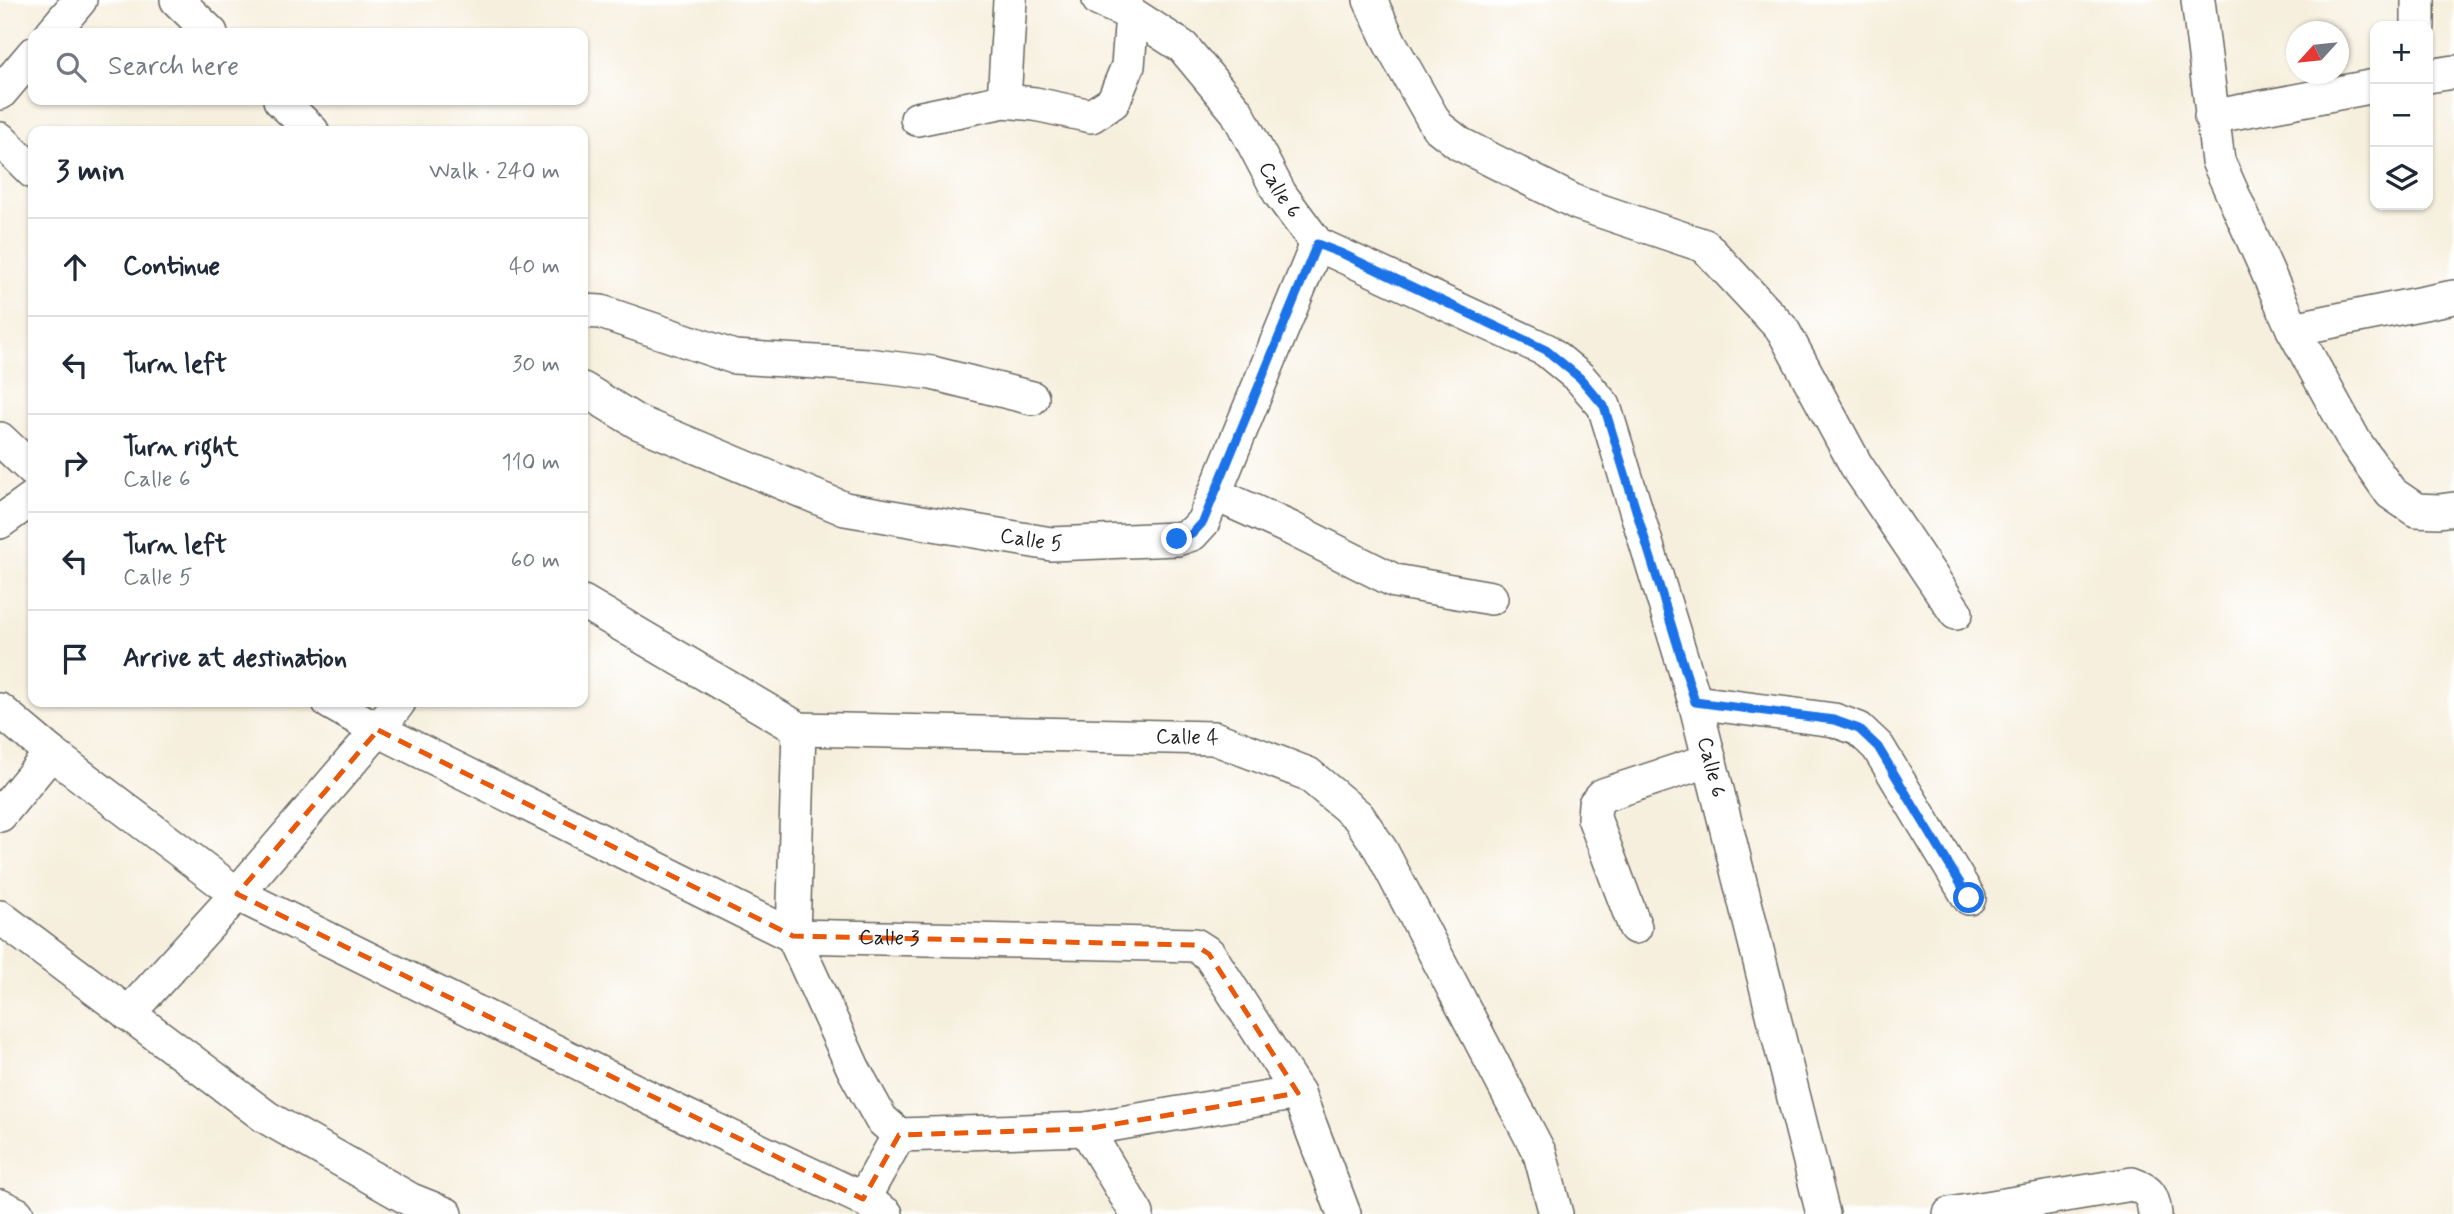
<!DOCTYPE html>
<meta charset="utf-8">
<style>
body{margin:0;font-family:Mynerve,sans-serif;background:#f2f2f3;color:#1f2937}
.controls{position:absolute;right:21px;top:21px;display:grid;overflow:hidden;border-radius:14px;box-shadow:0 2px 5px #0004}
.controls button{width:63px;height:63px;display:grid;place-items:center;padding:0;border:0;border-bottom:2px solid #e0e1e3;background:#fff;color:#1f2937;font:35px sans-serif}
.compass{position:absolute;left:2286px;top:21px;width:63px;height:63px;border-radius:50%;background:#fff;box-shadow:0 2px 5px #0004;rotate:243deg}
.stop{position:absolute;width:21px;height:21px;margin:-16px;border:5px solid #1a73e8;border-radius:50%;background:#fff}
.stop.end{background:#1a73e8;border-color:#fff;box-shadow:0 2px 7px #0008}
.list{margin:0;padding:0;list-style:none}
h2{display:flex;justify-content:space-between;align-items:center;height:91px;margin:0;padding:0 28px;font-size:30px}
h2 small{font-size:23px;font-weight:400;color:#747a83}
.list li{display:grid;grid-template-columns:46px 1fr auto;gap:21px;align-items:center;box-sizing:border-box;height:98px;padding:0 28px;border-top:2px solid #e0e1e3}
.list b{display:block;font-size:26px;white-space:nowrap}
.list p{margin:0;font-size:23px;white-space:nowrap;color:#747a83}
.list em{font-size:23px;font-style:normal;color:#747a83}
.icon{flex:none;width:38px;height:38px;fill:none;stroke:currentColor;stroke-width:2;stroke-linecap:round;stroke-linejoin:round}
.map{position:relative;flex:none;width:2454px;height:1214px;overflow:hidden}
.search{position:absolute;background:#fff;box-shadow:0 2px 5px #0004;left:28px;top:28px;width:560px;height:77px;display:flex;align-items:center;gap:18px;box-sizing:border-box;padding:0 24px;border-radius:14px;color:#747a83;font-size:26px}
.panel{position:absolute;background:#fff;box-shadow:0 2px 5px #0004;left:28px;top:126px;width:560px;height:581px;border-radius:14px}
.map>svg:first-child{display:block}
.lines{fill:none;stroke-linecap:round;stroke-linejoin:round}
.street-casing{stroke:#686660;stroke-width:36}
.street{stroke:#fff;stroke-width:33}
.route{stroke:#1a73e8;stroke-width:9}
.marked{fill:none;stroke:#e8590c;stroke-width:5;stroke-dasharray:14 9;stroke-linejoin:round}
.labels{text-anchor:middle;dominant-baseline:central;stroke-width:7;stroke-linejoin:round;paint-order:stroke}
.street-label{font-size:21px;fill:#1c1c1c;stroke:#fff}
</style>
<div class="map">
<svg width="2454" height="1214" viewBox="0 0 2454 1214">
<rect width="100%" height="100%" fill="#fff"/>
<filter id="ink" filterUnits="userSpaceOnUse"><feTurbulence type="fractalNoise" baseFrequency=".0143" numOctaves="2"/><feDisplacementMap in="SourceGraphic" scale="14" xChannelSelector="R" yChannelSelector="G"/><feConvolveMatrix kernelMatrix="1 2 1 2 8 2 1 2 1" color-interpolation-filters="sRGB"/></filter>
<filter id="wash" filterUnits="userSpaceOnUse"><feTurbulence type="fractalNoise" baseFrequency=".00686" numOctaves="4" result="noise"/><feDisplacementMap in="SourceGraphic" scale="28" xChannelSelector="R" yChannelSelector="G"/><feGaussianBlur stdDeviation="1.57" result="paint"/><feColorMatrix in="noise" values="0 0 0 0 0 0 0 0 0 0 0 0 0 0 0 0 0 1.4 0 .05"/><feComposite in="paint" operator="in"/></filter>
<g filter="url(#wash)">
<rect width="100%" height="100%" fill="#f6efdd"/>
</g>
<g filter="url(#ink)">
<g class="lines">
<defs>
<g id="street">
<path d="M177,0L211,33"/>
<path id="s1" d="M1099,0L1132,14L1183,47L1237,112L1280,194L1317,244L1546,350L1580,378L1604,406L1695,702L1823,1214"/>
<path d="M1370,0L1390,43L1437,126L1460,144L1577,203L1705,246L1783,330L1856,465L1956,613"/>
<path d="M2198,0L2218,161L2293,329L2355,442L2391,493L2416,510L2439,511L2454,509"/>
<path d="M2418,0V26"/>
<path d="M52,33L80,0"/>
<path d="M2428,76L2454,72"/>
<path d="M0,93L33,54"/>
<path d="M280,100L312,131"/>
<path d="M1004,101L1010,0"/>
<path d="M2211,117L2375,86"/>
<path d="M917,119L1004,101L1035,104L1091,116L1113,102L1128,66L1132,14"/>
<path d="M0,139L33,172"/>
<path d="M583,311L601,312L734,357L867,365L932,373L1032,398"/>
<path d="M2293,329L2454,297"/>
<path id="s2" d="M583,389L637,422L845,509L1051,544L1177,539L1192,534L1203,522L1317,244"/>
<path d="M0,439L33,470"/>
<path d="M1215,494L1290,528L1395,581L1491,598"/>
<path d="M0,522L33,498"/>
<path id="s3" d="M583,602L799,729L1214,738L1308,774L1358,816L1381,850L1540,1154L1556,1214"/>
<path id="s4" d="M329,702L378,730L793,936L1195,945L1209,954L1298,1093L1344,1214"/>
<path d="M1695,702L1834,720L1859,729L1878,747L1969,898"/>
<path d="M0,710L51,753L237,894L684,1115L863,1199L886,1214"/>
<path d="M799,729L793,936L854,1070L881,1119L899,1135L1086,1129L1298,1093"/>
<path d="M0,815L51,753"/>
<path d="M0,917L266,1117L411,1200L446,1214"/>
<path d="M1635,927L1594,818L1595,804L1603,795L1710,760"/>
<path d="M128,1014L237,894L378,730L399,702"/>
<path d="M1086,1129L1137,1214"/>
<path d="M863,1199L899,1135"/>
<path d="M0,1206L17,1214"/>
<path d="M1950,1214L2132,1184C2149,1190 2153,1196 2155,1214"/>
</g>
</defs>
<use href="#street" class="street-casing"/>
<use href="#street" class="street"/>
</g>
</g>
<g class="lines" filter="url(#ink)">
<path class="route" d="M1177,539L1192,534L1203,522L1317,244L1343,254L1546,350L1580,378L1604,406L1695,702L1834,720L1859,729L1878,747L1969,898"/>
</g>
<path class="marked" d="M378,730L793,936L1195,945L1209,954L1298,1093L1086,1129L899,1135L863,1199L237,894Z"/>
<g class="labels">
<g class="street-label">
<text stroke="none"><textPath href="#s1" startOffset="270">Calle 6</textPath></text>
<text stroke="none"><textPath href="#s2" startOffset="478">Calle 5</textPath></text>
<text stroke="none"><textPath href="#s3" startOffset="639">Calle 4</textPath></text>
<text stroke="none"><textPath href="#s1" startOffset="1046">Calle 6</textPath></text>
<text stroke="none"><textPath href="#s4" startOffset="616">Calle 3</textPath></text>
</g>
</g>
</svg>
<div class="controls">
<button>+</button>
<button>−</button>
<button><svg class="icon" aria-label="layers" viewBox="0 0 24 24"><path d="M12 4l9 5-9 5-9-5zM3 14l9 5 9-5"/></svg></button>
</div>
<svg class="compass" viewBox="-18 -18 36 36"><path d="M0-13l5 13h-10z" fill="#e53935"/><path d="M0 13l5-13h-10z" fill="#747a83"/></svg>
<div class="stop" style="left:1969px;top:898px"></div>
<div class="stop end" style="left:1177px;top:539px"></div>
<div class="search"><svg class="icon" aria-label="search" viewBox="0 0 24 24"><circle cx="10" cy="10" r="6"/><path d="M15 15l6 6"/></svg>Search here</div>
<section class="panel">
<h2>3 min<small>Walk · 240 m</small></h2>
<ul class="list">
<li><svg class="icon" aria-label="ahead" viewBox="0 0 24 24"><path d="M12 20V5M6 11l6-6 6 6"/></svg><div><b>Continue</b></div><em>40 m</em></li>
<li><svg class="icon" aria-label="left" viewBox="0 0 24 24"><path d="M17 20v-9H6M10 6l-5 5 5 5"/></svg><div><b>Turn left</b></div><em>30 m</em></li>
<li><svg class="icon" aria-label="right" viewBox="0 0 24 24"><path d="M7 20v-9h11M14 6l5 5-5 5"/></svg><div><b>Turn right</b><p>Calle 6</p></div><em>110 m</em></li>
<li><svg class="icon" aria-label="left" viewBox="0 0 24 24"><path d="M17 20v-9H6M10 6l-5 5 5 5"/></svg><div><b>Turn left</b><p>Calle 5</p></div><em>60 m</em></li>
<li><svg class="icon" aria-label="arrive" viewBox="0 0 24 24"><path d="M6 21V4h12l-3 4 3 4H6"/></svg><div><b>Arrive at destination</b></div></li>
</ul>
</section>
</div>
